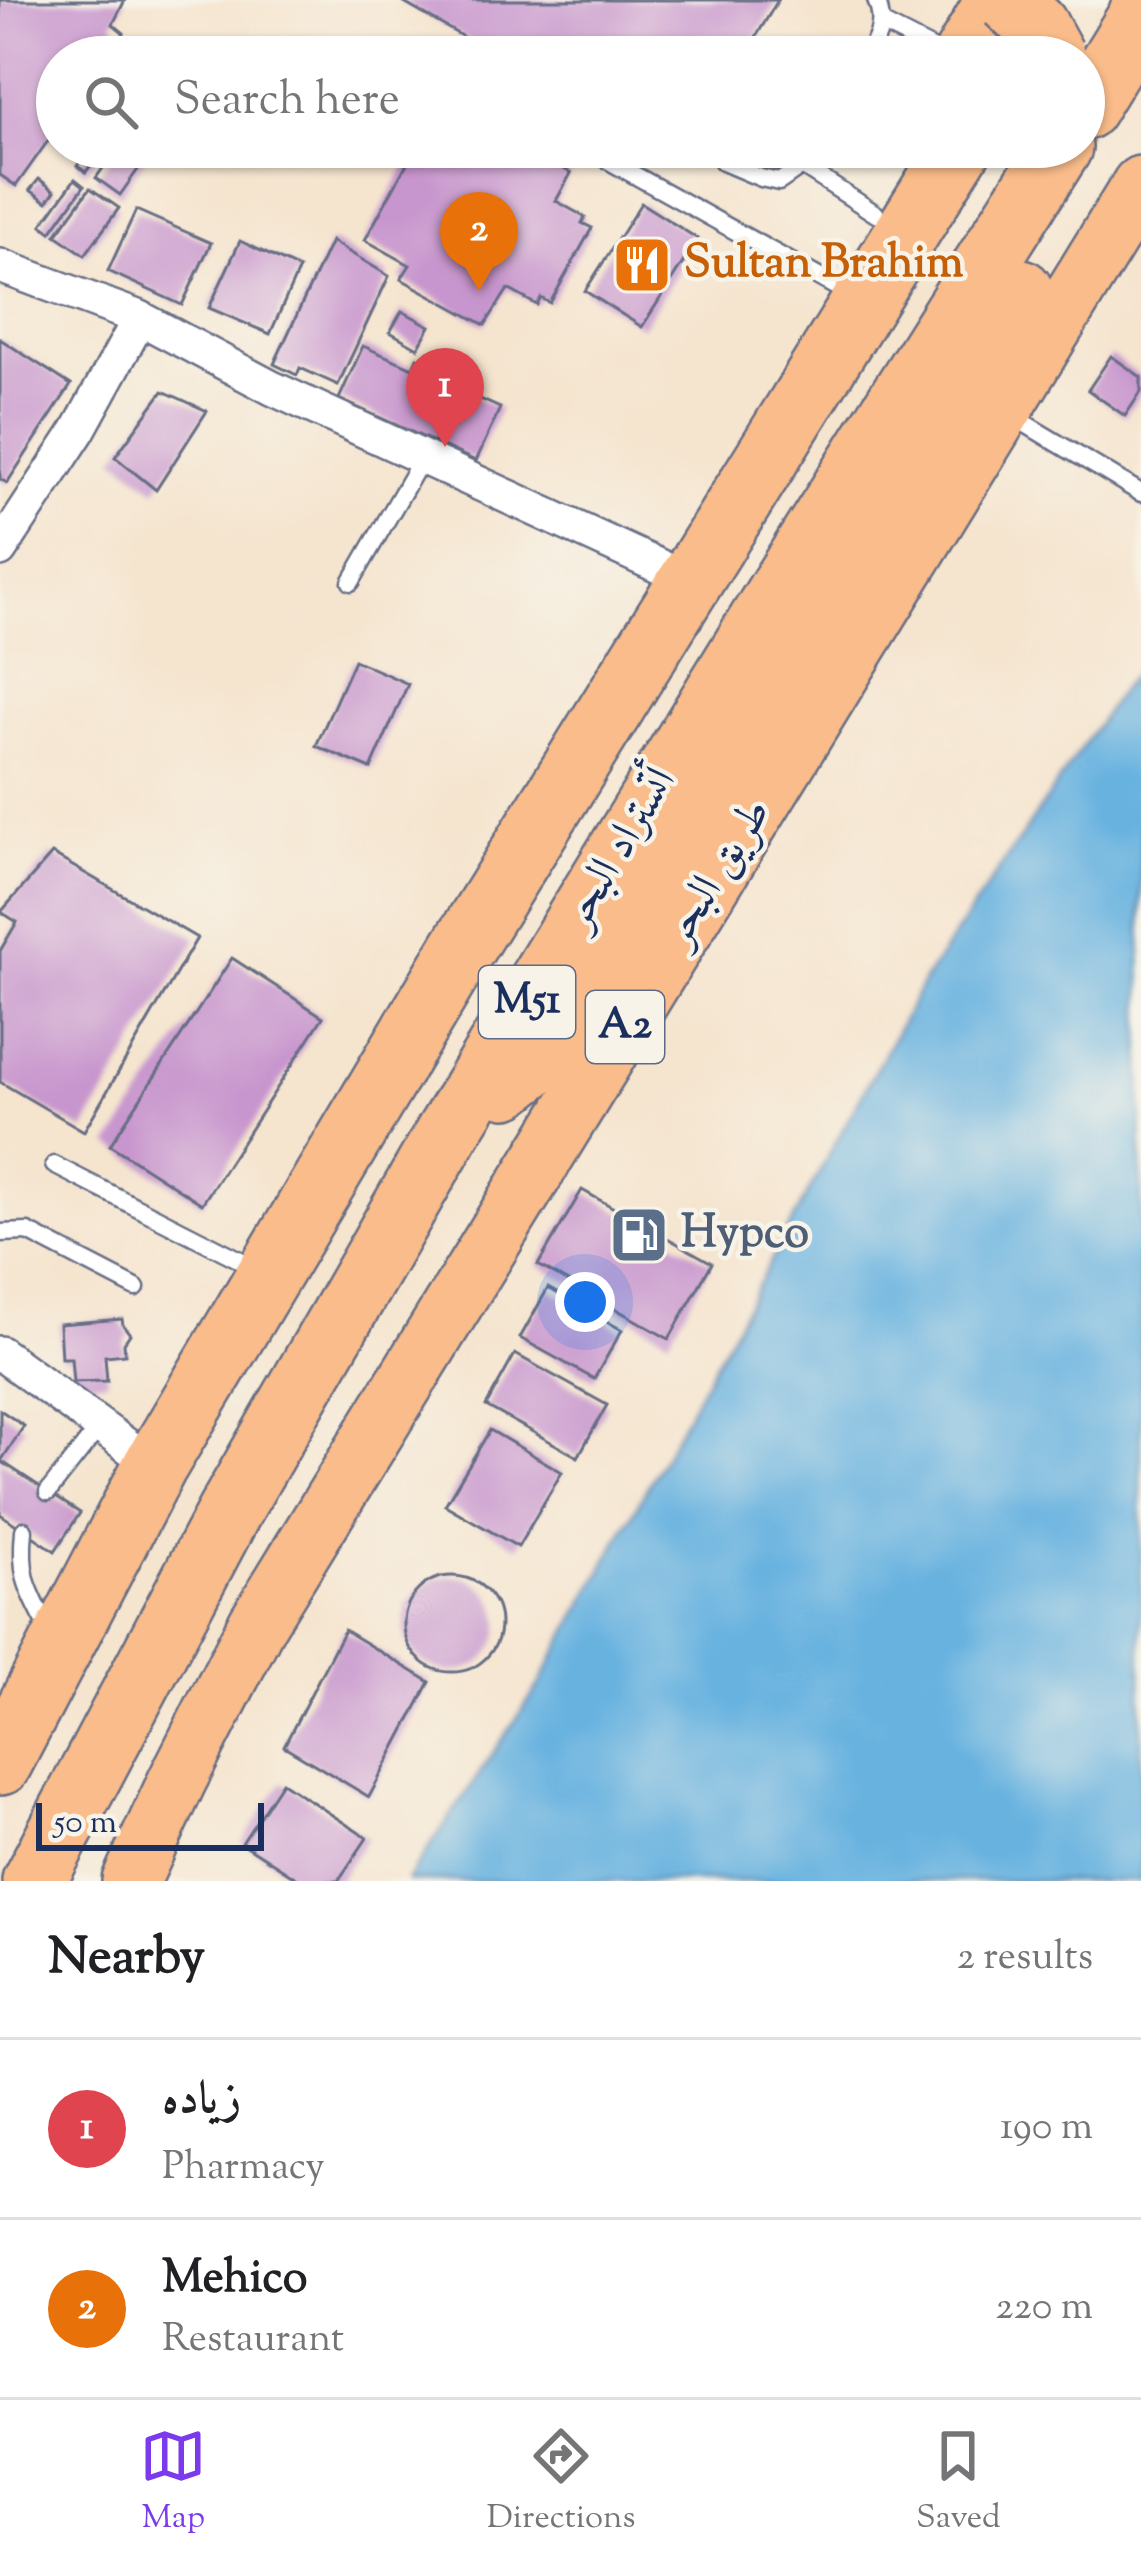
<!DOCTYPE html>
<meta charset="utf-8">
<style>
body{margin:0;font-family:"Sorts Mill Goudy",Amiri,serif;background:#f6f6f6;color:#202124}
.scale{position:absolute;left:36px;bottom:30px;width:228px;box-sizing:border-box;padding-left:12px;border:6px solid #1b2f5e;border-top:0;font-size:33px;line-height:42px;white-space:nowrap;color:#1b2f5e;-webkit-text-stroke:9px #f7f3e8;paint-order:stroke}
.you{position:absolute;left:585px;top:1302px;width:42px;height:42px;margin:-30px;border:9px solid #fff;border-radius:50%;background:#1a73e8;box-shadow:0 0 0 18px #1a73e833}
.badge{display:grid;place-items:center;width:78px;height:78px;border-radius:50%;background:#7c3aed;color:#fff;font-size:39px;font-weight:700}
.pin{position:absolute;translate:-50% -99px;filter:drop-shadow(0 3px 6px #0008)}
.pin::after{content:'';position:absolute;top:63px;width:42px;height:36px;background:inherit;clip-path:polygon(0 0,100% 0,50% 100%)}
.list{margin:0;padding:0;list-style:none}
h2{display:flex;justify-content:space-between;align-items:center;height:156px;margin:0;padding:0 48px;font-size:51px}
h2 small{font-size:39px;font-weight:400;color:#757577}
.list li{display:grid;grid-template-columns:78px 1fr auto;gap:36px;align-items:center;box-sizing:border-box;height:180px;padding:0 48px;border-top:3px solid #e0e0e0}
.list b{display:block;font-size:45px;white-space:nowrap}
.list p{margin:0;font-size:39px;white-space:nowrap;color:#757577}
.list em{font-size:39px;font-style:normal;color:#757577}
.icon{flex:none;width:66px;height:66px;fill:none;stroke:currentColor;stroke-width:2;stroke-linecap:round;stroke-linejoin:round}
.map{position:relative;flex:none;width:1141px;height:1881px;overflow:hidden}
.search{position:absolute;background:#fff;box-shadow:0 3px 9px #0004;left:36px;right:36px;top:36px;height:132px;display:flex;align-items:center;gap:30px;box-sizing:border-box;padding:0 42px;border-radius:66px;color:#757577;font-size:45px}
.sheet{height:516px;background:#fff}
nav{display:flex;justify-content:space-around;align-items:center;box-sizing:border-box;height:168px;border-top:3px solid #e0e0e0;background:#fff;font-size:33px;color:#757577}
nav a{display:grid;justify-items:center;gap:6px}
nav .on{color:#7c3aed}
.map>svg:first-child{display:block}
.water{fill:#67b2e0;stroke:#41709f;stroke-width:3}
.building{fill:#c896ce}
.lines{fill:none;stroke-linecap:round;stroke-linejoin:round}
.service-casing{stroke:#676e85;stroke-width:21}
.minor-casing{stroke:#676e85;stroke-width:38}
.trunk-casing{stroke:#676e85;stroke-width:62}
.motorway-casing{stroke:#676e85;stroke-width:68}
.service{stroke:#fff;stroke-width:16}
.minor{stroke:#fff;stroke-width:33}
.trunk{stroke:#f9bc8a;stroke-width:57}
.motorway{stroke:#f9bc8a;stroke-width:63}
.motorway-bridge-casing{stroke:#676e85;stroke-width:68;stroke-linecap:butt}
.motorway-bridge{stroke:#f9bc8a;stroke-width:63}
.labels{text-anchor:middle;dominant-baseline:central;stroke-width:9;stroke-linejoin:round;paint-order:stroke}
.shield{fill:#f7f3e8;stroke:#5d6a87;stroke-width:3}
.shield-label{font-size:42px;font-weight:bold;fill:#1b2f5e}
.food-label{font-size:45px;font-weight:bold;fill:#c56008;stroke:#f7f3e8;text-anchor:start}
.street-label{font-size:45px;fill:#1b2f5e;stroke:#f7f3e8}
.service-label{font-size:45px;font-weight:bold;fill:#4e5e75;stroke:#f7f3e8;text-anchor:start}
</style>
<div class="map">
<svg width="1141" height="1881" viewBox="0 0 1141 1881">
<rect width="100%" height="100%" fill="#f7f3e8"/>
<filter id="ink" filterUnits="userSpaceOnUse"><feTurbulence type="fractalNoise" baseFrequency=".00833" numOctaves="2"/><feDisplacementMap in="SourceGraphic" scale="24" xChannelSelector="R" yChannelSelector="G"/><feConvolveMatrix kernelMatrix="1 2 1 2 8 2 1 2 1" color-interpolation-filters="sRGB"/></filter>
<filter id="wash" filterUnits="userSpaceOnUse"><feTurbulence type="fractalNoise" baseFrequency=".004" numOctaves="4" result="noise"/><feDisplacementMap in="SourceGraphic" scale="48" xChannelSelector="R" yChannelSelector="G"/><feGaussianBlur stdDeviation="2.7" result="paint"/><feColorMatrix in="noise" values="0 0 0 0 0 0 0 0 0 0 0 0 0 0 0 0 0 1.4 0 .05"/><feComposite in="paint" operator="in"/></filter>
<g filter="url(#wash)">
<rect width="100%" height="100%" fill="#f5e4ce"/>
<path class="water" d="M1141,667V1881H407L538,1687L925,979L1122,688Z"/>
<g id="blocks">
<g class="building">
<path d="M0,0H125L113,24L124,33L107,57H57V128L16,186L0,175Z"/>
<path d="M399,0H778L744,57H498Z"/>
<path d="M118,147H146L151,151L120,195L96,178Z"/>
<path d="M416,147H524L571,173L556,201L585,217L582,223L592,228L550,303L541,298L537,305L508,289L485,325L401,279L410,265L365,240Z"/>
<path d="M655,147H692L683,163Z"/>
<path d="M90,148L99,154L86,172L77,166Z"/>
<path d="M39,179L55,191L47,202L30,190Z"/>
<path d="M75,179L84,186L51,232L42,225Z"/>
<path d="M90,188L119,208L85,255L56,235Z"/>
<path d="M641,203L698,239L642,327L585,291Z"/>
<path d="M136,210L211,243L182,305L108,271Z"/>
<path d="M240,241L299,269L270,334L209,308Z"/>
<path d="M331,241L389,276L338,385L300,368L297,375L274,364Z"/>
<path d="M402,311L430,326L418,348L390,332Z"/>
<path d="M0,339L71,385L7,483L0,479Z"/>
<path d="M363,346L413,368L417,358L473,384L469,394L500,408L476,461L339,399Z"/>
<path d="M1111,356L1141,377V392L1125,416L1088,390Z"/>
<path d="M163,391L207,411L156,490L115,457Z"/>
<path d="M354,660L408,684L371,769L316,746Z"/>
<path d="M52,854L197,938L84,1131L0,1082V951L17,922L1,912Z"/>
<path d="M232,958L323,1017L202,1204L110,1145Z"/>
<path d="M582,1190L712,1263L669,1339L538,1265Z"/>
<path d="M548,1288L622,1330L594,1379L520,1338Z"/>
<path d="M122,1319L123,1325L130,1334L124,1343L125,1354L105,1356L107,1381L73,1382L71,1358H61L59,1324Z"/>
<path d="M515,1354L607,1405L578,1457L486,1406Z"/>
<path d="M0,1410L24,1426L1,1461L80,1513L55,1551L0,1514Z"/>
<path d="M490,1430L562,1472L518,1547L445,1505Z"/>
<circle cx="452" cy="1624" r="48"/>
<path d="M344,1630L430,1682L369,1797L284,1746Z"/>
<path d="M282,1782L367,1838L338,1881H301L242,1843Z"/>
</g>
</g>
</g>
<g filter="url(#ink)">
<use href="#blocks" fill-opacity="0" stroke="#676e85" stroke-width="3"/>
<g class="lines">
<defs>
<g id="service">
<path d="M881,23L948,57"/>
<path d="M867,57C878,38 886,22 876,0"/>
<path d="M584,147L849,294"/>
<path d="M723,162L761,178L779,182L802,166L814,147"/>
<path d="M802,166L876,214"/>
<path d="M1009,414L1141,493"/>
<path d="M351,582L423,457"/>
<path d="M54,1165L258,1269"/>
<path d="M0,1233L28,1232L136,1288"/>
<path d="M48,1492L100,1426"/>
<path d="M24,1530C19,1581 30,1592 52,1636"/>
</g>
<g id="minor">
<path d="M0,266L140,318L272,388L689,580"/>
<path d="M0,550L78,431L140,318"/>
<path d="M0,1353L155,1466"/>
</g>
<path id="trunk" d="M131,1881L177,1781L257,1624L1141,185"/>
<g id="motorway">
<path d="M965,57L998,0"/>
<path d="M1084,108L1141,15"/>
<path d="M506,1086L543,1057L657,890L798,664L1021,291"/>
<path d="M0,1763L155,1466L461,951L960,147"/>
<path d="M34,1881L229,1512L448,1132L784,583L1060,147"/>
</g>
</defs>
<use href="#service" class="service-casing"/>
<use href="#minor" class="minor-casing"/>
<use href="#trunk" class="trunk-casing"/>
<use href="#motorway" class="motorway-casing"/>
<use href="#service" class="service"/>
<use href="#minor" class="minor"/>
<use href="#trunk" class="trunk"/>
<use href="#motorway" class="motorway"/>
<defs>
<path id="motorway-bridge" d="M1008,0L1036,26L1053,57"/>
</defs>
<use href="#motorway-bridge" class="motorway-bridge-casing"/>
<use href="#motorway-bridge" class="motorway-bridge"/>
</g>
</g>
<defs>
<symbol id="restaurant-square" viewBox="-11 -11 22 22"><rect x="-9" y="-9" width="18" height="18" rx="4" fill="#e8710a" stroke="#f7f3e8"/><path d="M-5-6h1v4h1v-4h1v4h1v-4h1v5L-1.5 .5V6h-2V.5L-5-1ZM5-6V6H3V1.5H1.5Q1.5-4 5-6Z" fill="#fff"/></symbol>
<symbol id="fuel-square" viewBox="-11 -11 22 22"><rect x="-9" y="-9" width="18" height="18" rx="4" fill="#5c6f8a" stroke="#f7f3e8"/><path d="M-5.5-6h7V0h2V4h1.3V-2.5L3-4.5l.8-.8L6-3V5H2.5V1h-1V6h-7ZM-4.2-4.7v3.2H.2V-4.7Z" fill="#fff"/></symbol>
</defs>
<g fill-rule="evenodd">
<use href="#restaurant-square" x="609" y="232" width="66" height="66"/>
<use href="#fuel-square" x="606" y="1202" width="66" height="66"/>
</g>
<g class="labels">
<g class="shield">
<rect x="479" y="966" width="96" height="72" rx="9"/>
<rect x="586" y="991" width="78" height="72" rx="9"/>
</g>
<g class="shield-label">
<text x="527" y="1002">M51</text>
<text x="625" y="1027">A2</text>
</g>
<g class="food-label">
<text x="684" y="265">Sultan Brahim</text>
</g>
<g class="street-label">
<text transform="translate(621 849) rotate(-59)">أتستراد البحر</text>
<text transform="translate(719 873) rotate(-58)">طريق البحر</text>
</g>
<g class="service-label">
<text x="681" y="1235">Hypco</text>
</g>
</g>
</svg>
<div class="scale">50 m</div>
<div class="you"></div>
<div class="pin badge" style="left:445px;top:447px;background:#e0444e">1</div>
<div class="pin badge" style="left:479px;top:291px;background:#e8710a">2</div>
<div class="search"><svg class="icon" aria-label="search" viewBox="0 0 24 24"><circle cx="10" cy="10" r="6"/><path d="M15 15l6 6"/></svg>Search here</div>
</div>
<section class="sheet">
<h2>Nearby<small>2 results</small></h2>
<ul class="list">
<li><span class="badge" style="background:#e0444e">1</span><div><b>زياده</b><p>Pharmacy</p></div><em>190 m</em></li>
<li><span class="badge" style="background:#e8710a">2</span><div><b>Mehico</b><p>Restaurant</p></div><em>220 m</em></li>
</ul>
</section>
<nav>
<a class="on"><svg class="icon" aria-label="map" viewBox="0 0 24 24"><path d="M3 6l6-2 6 2 6-2v14l-6 2-6-2-6 2zM9 4v14M15 6v14"/></svg>Map</a>
<a><svg class="icon" aria-label="directions" viewBox="0 0 24 24"><path d="M12 3l9 9-9 9-9-9zM9 14v-3h6M13 9l2 2-2 2"/></svg>Directions</a>
<a><svg class="icon" aria-label="saved" viewBox="0 0 24 24"><path d="M7 4h10v16l-5-4-5 4z"/></svg>Saved</a>
</nav>
